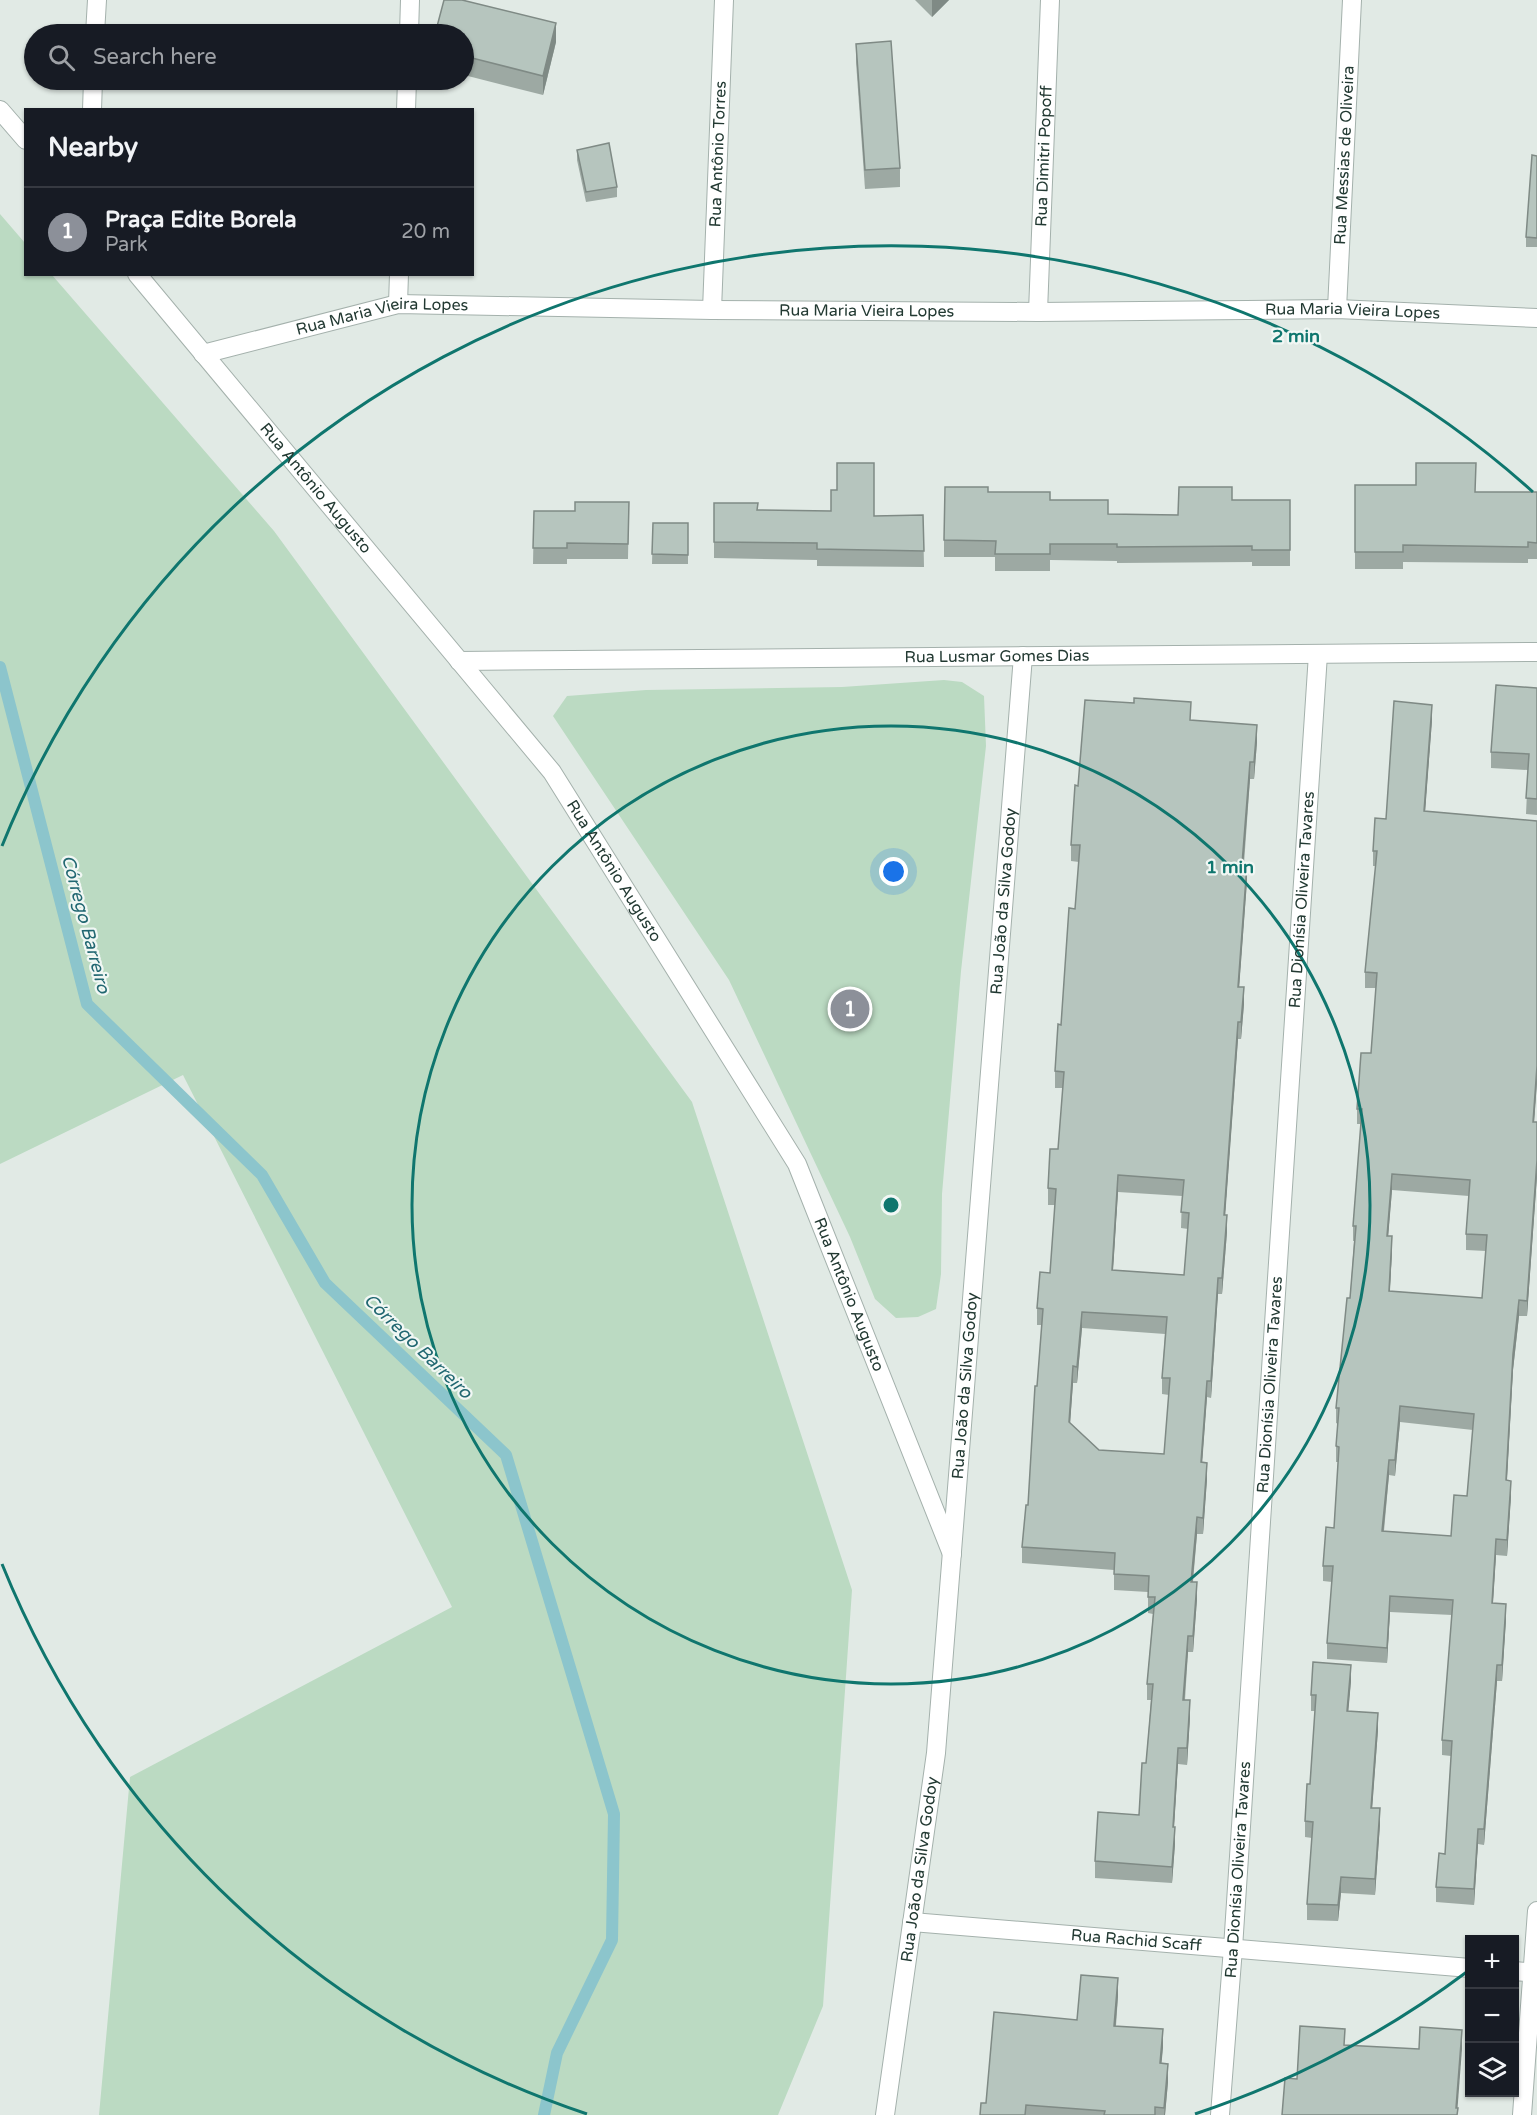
<!DOCTYPE html>
<meta charset="utf-8">
<style>
body{margin:0;font-family:"Varela Round",sans-serif;background:#20242c;color:#f1f3f6}
.controls{position:absolute;right:18px;bottom:18px;display:grid;overflow:hidden;border-radius:0px;box-shadow:0 2px 4px #0004}
.controls button{width:54px;height:54px;display:grid;place-items:center;padding:0;border:0;border-bottom:2px solid #363941;background:#171b24;color:#f1f3f6;font:30px sans-serif}
.you{position:absolute;left:894px;top:872px;width:21px;height:21px;margin:-15px;border:4px solid #fff;border-radius:50%;background:#1a73e8;box-shadow:0 0 0 9px #1a73e833}
.badge{display:grid;place-items:center;width:39px;height:39px;border-radius:50%;background:#8c9099;color:#fff;font-size:20px;font-weight:700}
.pin{position:absolute;translate:-50% -50%;border:3px solid #fff;box-shadow:0 2px 6px #0006}
.list{margin:0;padding:0;list-style:none}
h2{display:flex;justify-content:space-between;align-items:center;height:78px;margin:0;padding:0 24px;font-size:26px}
h2 small{font-size:20px;font-weight:400;color:#9ea1a6}
.list li{display:grid;grid-template-columns:39px 1fr auto;gap:18px;align-items:center;box-sizing:border-box;height:90px;padding:0 24px;border-top:2px solid #363941}
.list b{display:block;font-size:22px;white-space:nowrap}
.list p{margin:0;font-size:20px;white-space:nowrap;color:#9ea1a6}
.list em{font-size:20px;font-style:normal;color:#9ea1a6}
.icon{flex:none;width:33px;height:33px;fill:none;stroke:currentColor;stroke-width:2;stroke-linecap:round;stroke-linejoin:round}
.map{position:relative;flex:none;width:1537px;height:2115px;overflow:hidden}
.search{position:absolute;background:#171b24;box-shadow:0 2px 4px #0004;left:24px;top:24px;width:450px;height:66px;display:flex;align-items:center;gap:15px;box-sizing:border-box;padding:0 21px;border-radius:33px;color:#9ea1a6;font-size:22px}
.panel{position:absolute;background:#171b24;box-shadow:0 2px 4px #0004;left:24px;top:108px;width:450px;height:168px;border-radius:0px}
.map>svg:first-child{display:block}
.green{fill:#bbdac2}
.lines{fill:none;stroke-linecap:round;stroke-linejoin:round}
.stream{stroke:#8cc5cc;stroke-width:12}
.street-casing{stroke:#a4b1ac;stroke-width:20}
.street{stroke:#fff;stroke-width:18}
.wall{fill:#9da9a3;fill-rule:evenodd}
.shaded-wall{fill:#7f8a85}
.building{fill:#b6c5be;stroke:#7f8a85;stroke-width:1.5;fill-rule:evenodd}
.ring{fill:none;stroke:#0f766e;stroke-width:3}
.labels{text-anchor:middle;dominant-baseline:central;stroke-width:4.5;stroke-linejoin:round;paint-order:stroke}
.street-label{font-size:16px;fill:#223932;stroke:#f1f7f4}
.water-label{font-size:18px;font-style:italic;fill:#216771;stroke:#f1f7f4}
.centre{fill:#0f766e;stroke:#f1f7f4;stroke-width:3}
.ring-label{font-size:18px;text-anchor:middle;font-weight:bold;fill:#0f766e;stroke:#f1f7f4;stroke-width:4.5;stroke-linejoin:round;paint-order:stroke}
</style>
<div class="map">
<svg width="1537" height="2115" viewBox="0 0 1537 2115">
<rect width="100%" height="100%" fill="#e1eae5"/>
<g class="green">
<path d="M0,214L25,243L26,274L52,275L274,531L692,1102L852,1590L823,2006L778,2115H99L130,1777L452,1607L183,1075L0,1164Z"/>
<path d="M944,680L962,682L984,696L986,746L961,971L942,1194L941,1274L936,1309L918,1317L896,1318L875,1299L850,1237L729,980L553,716L567,696L646,690L842,687Z"/>
</g>
<g class="lines">
<path class="stream" d="M0,667L87,1004L262,1175L325,1283L506,1455L614,1814L612,1940L557,2053L544,2115"/>
<defs>
<g id="street">
<path d="M95,34L97,0"/>
<path d="M409,34L410,0"/>
<path d="M0,110L26,140"/>
<path d="M92,110L93,80"/>
<path d="M406,110L407,80"/>
<path id="s1" d="M137,274L552,772L797,1164L952,1554"/>
<path d="M398,304L399,274"/>
<path id="s2" d="M1337,309L1352,0"/>
<path id="s3" d="M712,310L724,0"/>
<path id="s4" d="M1038,312L1050,0"/>
<path id="s5" d="M203,354L398,304L712,310L1038,312L1337,309L1537,318"/>
<path id="s6" d="M459,661L1537,652"/>
<path id="s7" d="M912,1922L1470,1968"/>
<path d="M1514,1971L1537,1973"/>
<path id="s8" d="M885,2115L936,1753L1023,656"/>
<path id="s9" d="M1220,2115L1233,1948L1318,654"/>
<path d="M1522,2115L1537,1911"/>
</g>
</defs>
<use href="#street" class="street-casing"/>
<use href="#street" class="street"/>
</g>
<g class="wall">
<path d="M915,0H949L932,17Z"/>
<path d="M464,34L556,42L543,95L464,75Z"/>
<path d="M856,44L900,168V187L865,189L856,62Z"/>
<path d="M577,150L617,187V197L586,202L577,160Z"/>
<path d="M1537,156V247H1526V237Z"/>
<path d="M1355,485L1476,492H1537V559H1528V563L1403,562V569H1355Z"/>
<path d="M988,492L1050,500L1108,514L1178,515L1232,500H1290V566H1252V562L1117,563V561L1050,560V571H995V557H944V540Z"/>
<path d="M629,502L628,559H567V564H533L534,511H575Z"/>
<path d="M714,503L757,510L874,516L923,515L924,567L817,566V560L714,558Z"/>
<path d="M653,523H688V564H652Z"/>
<path d="M1537,688V815L1526,814L1528,770L1491,768V752Z"/>
<path d="M1191,720L1257,742L1254,779H1250L1244,864L1247,881L1239,987L1244,1004L1241,1039H1238L1225,1215L1227,1232L1222,1294H1218L1211,1398L1207,1397L1202,1462L1207,1479L1203,1534H1197L1193,1582L1197,1599L1193,1652H1188L1185,1700L1190,1717L1187,1765L1178,1764L1174,1827L1175,1844L1172,1883L1095,1878V1861L1139,1815L1146,1763L1151,1700H1147V1684L1153,1614L1148,1613V1592L1114,1590V1570L1022,1563V1547L1028,1505L1042,1325H1037V1308L1050,1273L1055,1205H1048V1188L1058,1149L1063,1088H1055V1071L1075,909L1079,862L1071,861V845ZM1118,1192L1182,1196L1181,1228L1188,1229L1184,1275L1113,1270ZM1082,1328L1165,1334L1162,1378V1394L1169,1395L1164,1454L1099,1450L1070,1423L1073,1383H1077Z"/>
<path d="M1432,720L1425,811L1537,821V1082L1534,1122H1537V1176L1527,1316H1519L1513,1370L1507,1481L1511,1496L1507,1556L1496,1555L1493,1603L1506,1619L1502,1681H1497L1484,1845L1478,1844L1474,1905L1436,1902V1887L1445,1854L1451,1756L1442,1755V1740L1452,1615L1390,1612L1387,1663L1327,1659V1643L1332,1582L1323,1581V1566L1334,1528L1338,1462H1336V1446L1338,1424L1336,1423V1408L1350,1298L1354,1241H1353V1226L1361,1124H1357V1109L1371,1053L1376,988H1365V972L1376,866H1373V851L1386,819ZM1392,1190L1469,1196L1466,1234V1250L1486,1251L1482,1298L1390,1291L1392,1251L1388,1236ZM1400,1422L1473,1430L1467,1496L1451,1536L1384,1531L1389,1475L1395,1476Z"/>
<path d="M1351,1681L1348,1711L1378,1730L1372,1808L1380,1824L1375,1895L1341,1893L1338,1921L1307,1920V1904L1312,1838L1305,1837V1821L1310,1784L1315,1711H1311V1695Z"/>
<path d="M1118,1996L1116,2026L1163,2047L1161,2063L1168,2082L1165,2115H980L986,2103L1077,2020Z"/>
</g>
<g class="shaded-wall">
<path d="M932,0H949L932,17Z"/>
<path d="M556,23V42L543,95V76Z"/>
<path d="M1432,705V720L1424,827V811Z"/>
<path d="M1257,725V742L1254,779V762Z"/>
<path d="M1250,762V779L1242,880V864Z"/>
<path d="M1247,864V881L1238,1003V987Z"/>
<path d="M1244,987V1004L1241,1039V1022Z"/>
<path d="M1238,1022V1039L1224,1232V1215Z"/>
<path d="M1537,1066V1082L1533,1137V1122Z"/>
<path d="M1537,1160V1176L1527,1316V1301Z"/>
<path d="M1392,1174V1190L1387,1251V1236Z"/>
<path d="M1118,1175V1192L1112,1286V1270Z"/>
<path d="M1227,1215V1232L1222,1294V1278Z"/>
<path d="M1392,1236V1251L1389,1306V1291Z"/>
<path d="M1218,1278V1294L1211,1398V1381Z"/>
<path d="M1519,1300V1316L1513,1370L1506,1496V1480L1513,1354Z"/>
<path d="M1082,1312V1328L1077,1383V1367Z"/>
<path d="M1073,1366V1383L1069,1439V1422Z"/>
<path d="M1207,1381V1397L1201,1479V1462Z"/>
<path d="M1400,1406V1422L1395,1476V1460Z"/>
<path d="M1389,1460V1475L1382,1546V1531Z"/>
<path d="M1207,1463V1479L1203,1534V1518Z"/>
<path d="M1511,1481V1496L1507,1556V1540Z"/>
<path d="M1197,1517V1534L1191,1598V1582Z"/>
<path d="M1496,1539V1555L1492,1618V1603Z"/>
<path d="M1197,1582V1599L1193,1652V1636Z"/>
<path d="M1390,1596V1612L1387,1663V1648Z"/>
<path d="M1506,1604V1619L1502,1681V1665Z"/>
<path d="M1188,1636V1652L1183,1716V1700Z"/>
<path d="M1351,1665V1681L1347,1727V1711Z"/>
<path d="M1497,1665V1681L1484,1845V1829Z"/>
<path d="M1190,1700V1717L1187,1765V1748Z"/>
<path d="M1378,1713V1730L1371,1824V1808Z"/>
<path d="M1178,1748V1764L1173,1844V1827Z"/>
<path d="M1380,1808V1824L1375,1895V1879Z"/>
<path d="M1175,1827V1844L1172,1883V1867Z"/>
<path d="M1478,1829V1844L1474,1905V1889Z"/>
<path d="M1341,1877V1893L1338,1921V1905Z"/>
<path d="M1118,1978V1996L1114,2044V2026Z"/>
<path d="M1163,2029V2047L1160,2081V2063Z"/>
<path d="M1462,2030V2049L1457,2115L1456,2108Z"/>
<path d="M1168,2064V2082L1165,2115H1164Z"/>
</g>
<g class="building">
<path d="M444,0H462L556,23L543,76L464,56V34H435Z"/>
<path d="M891,41L900,168L865,170L856,44Z"/>
<path d="M609,143L617,187L586,192L577,150Z"/>
<path d="M1532,155L1537,156V238L1526,237Z"/>
<path d="M837,463H874V516L923,515L924,551L817,549V543L714,542V503H758L757,510L831,511V490H837Z"/>
<path d="M1416,463H1476L1475,492H1537V543L1528,542V547L1403,545V552H1355V485H1416Z"/>
<path d="M945,487H988V492H1050V500H1108V514L1178,515L1179,487H1232V500H1290V550H1252V546L1117,547V544H1050V554H995L996,541L944,540Z"/>
<path d="M575,502H629L628,544L567,543V548H533L534,511H575Z"/>
<path d="M653,523H688V555L652,554Z"/>
<path d="M1496,685L1537,688V799L1526,798L1529,754L1491,752Z"/>
<path d="M1134,698L1191,702L1190,720L1257,725L1254,762H1250L1242,864H1247L1238,987H1244L1241,1022H1238L1224,1215H1227L1222,1278H1218L1211,1381H1207L1201,1462L1207,1463L1203,1518L1197,1517L1191,1582H1197L1193,1636H1188L1183,1700H1190L1187,1748H1178L1173,1827H1175L1172,1867L1095,1861L1098,1812L1139,1815L1142,1763H1146L1153,1684H1147L1155,1597H1148L1149,1576L1114,1574L1115,1553L1022,1547L1026,1505H1028L1035,1386H1037L1043,1309L1037,1308L1040,1272L1050,1273L1056,1189L1048,1188L1050,1149H1058L1064,1072L1055,1071L1058,1024L1061,1025L1069,908L1075,909L1080,845H1071L1075,785L1078,786L1085,700L1134,703ZM1118,1175L1184,1180L1181,1212L1189,1213L1184,1275L1112,1270ZM1082,1312L1167,1317L1162,1378H1170L1164,1454L1099,1450L1069,1422L1073,1366L1077,1367Z"/>
<path d="M1394,701L1432,705L1424,811L1537,821V1066L1533,1122H1537V1160L1527,1301L1519,1300L1513,1354L1506,1480L1511,1481L1507,1540L1496,1539L1492,1603L1506,1604L1502,1665H1497L1484,1829H1478L1474,1889L1436,1887L1439,1853L1445,1854L1452,1741L1442,1740L1453,1600L1390,1596L1387,1648L1327,1643L1333,1566H1323L1326,1527L1334,1528L1339,1447L1336,1446L1339,1408H1336L1347,1298H1350L1356,1226H1353L1362,1109H1357L1361,1053H1371L1377,973L1365,972L1377,851H1373L1375,818L1386,819ZM1392,1174L1470,1180L1466,1234L1487,1235L1482,1298L1389,1291L1392,1236H1387ZM1400,1406L1474,1414L1467,1496L1454,1495L1451,1536L1382,1531L1389,1460H1395Z"/>
<path d="M1313,1662L1351,1665L1347,1711L1378,1713L1371,1808H1380L1375,1879L1341,1877L1338,1905L1307,1904L1313,1822L1305,1821L1307,1784H1310L1316,1695H1311Z"/>
<path d="M1081,1975L1118,1978L1114,2026L1163,2029L1160,2063L1168,2064L1164,2108L1155,2107V2115H1104L1105,2111L1026,2105L1025,2115H980L981,2103H986L994,2012L1077,2020Z"/>
<path d="M1300,2026L1345,2029L1344,2045L1419,2049L1420,2027L1462,2030L1456,2108H1458L1457,2115H1282L1285,2078L1297,2079Z"/>
</g>
<g class="ring">
<circle cx="891" cy="1205" r="479"/>
<path d="M1468 1971A959 959 0 0 1 1195 2114M587 2114A959 959 0 0 1 2 1564M2 846A959 959 0 0 1 1533 492"/>
</g>
<g class="labels">
<g class="street-label">
<text stroke="none"><textPath href="#s2" startOffset="154">Rua Messias de Oliveira</textPath></text>
<text stroke="none"><textPath href="#s3" startOffset="156">Rua Antônio Torres</textPath></text>
<text stroke="none"><textPath href="#s4" startOffset="156">Rua Dimitri Popoff</textPath></text>
<text stroke="none"><textPath href="#s5" startOffset="670">Rua Maria Vieira Lopes</textPath></text>
<text stroke="none"><textPath href="#s5" startOffset="1156">Rua Maria Vieira Lopes</textPath></text>
<text stroke="none"><textPath href="#s5" startOffset="184">Rua Maria Vieira Lopes</textPath></text>
<text stroke="none"><textPath href="#s1" startOffset="279">Rua Antônio Augusto</textPath></text>
<text stroke="none"><textPath href="#s6" startOffset="538">Rua Lusmar Gomes Dias</textPath></text>
<text stroke="none"><textPath href="#s1" startOffset="765">Rua Antônio Augusto</textPath></text>
<text stroke="none"><textPath href="#s9" startOffset="1218">Rua Dionísia Oliveira Tavares</textPath></text>
<text stroke="none"><textPath href="#s8" startOffset="1220">Rua João da Silva Godoy</textPath></text>
<text stroke="none"><textPath href="#s1" startOffset="1251">Rua Antônio Augusto</textPath></text>
<text stroke="none"><textPath href="#s9" startOffset="732">Rua Dionísia Oliveira Tavares</textPath></text>
<text stroke="none"><textPath href="#s8" startOffset="734">Rua João da Silva Godoy</textPath></text>
<text stroke="none"><textPath href="#s9" startOffset="246">Rua Dionísia Oliveira Tavares</textPath></text>
<text stroke="none"><textPath href="#s8" startOffset="248">Rua João da Silva Godoy</textPath></text>
<text stroke="none"><textPath href="#s7" startOffset="225">Rua Rachid Scaff</textPath></text>
</g>
<g class="water-label">
<text transform="translate(86 924) rotate(75)">Córrego Barreiro</text>
<text transform="translate(418 1346) rotate(44)">Córrego Barreiro</text>
</g>
</g>
<circle cx="891" cy="1205" r="9" class="centre"/>
<g class="ring-label">
<text x="1296" y="342">2 min</text>
<text x="1230" y="873">1 min</text>
</g>
</svg>
<div class="controls">
<button>+</button>
<button>−</button>
<button><svg class="icon" aria-label="layers" viewBox="0 0 24 24"><path d="M12 4l9 5-9 5-9-5zM3 14l9 5 9-5"/></svg></button>
</div>
<div class="you"></div>
<div class="pin badge" style="left:850px;top:1009px">1</div>
<div class="search"><svg class="icon" aria-label="search" viewBox="0 0 24 24"><circle cx="10" cy="10" r="6"/><path d="M15 15l6 6"/></svg>Search here</div>
<section class="panel">
<h2>Nearby<small></small></h2>
<ul class="list">
<li><span class="badge">1</span><div><b>Praça Edite Borela</b><p>Park</p></div><em>20 m</em></li>
</ul>
</section>
</div>
